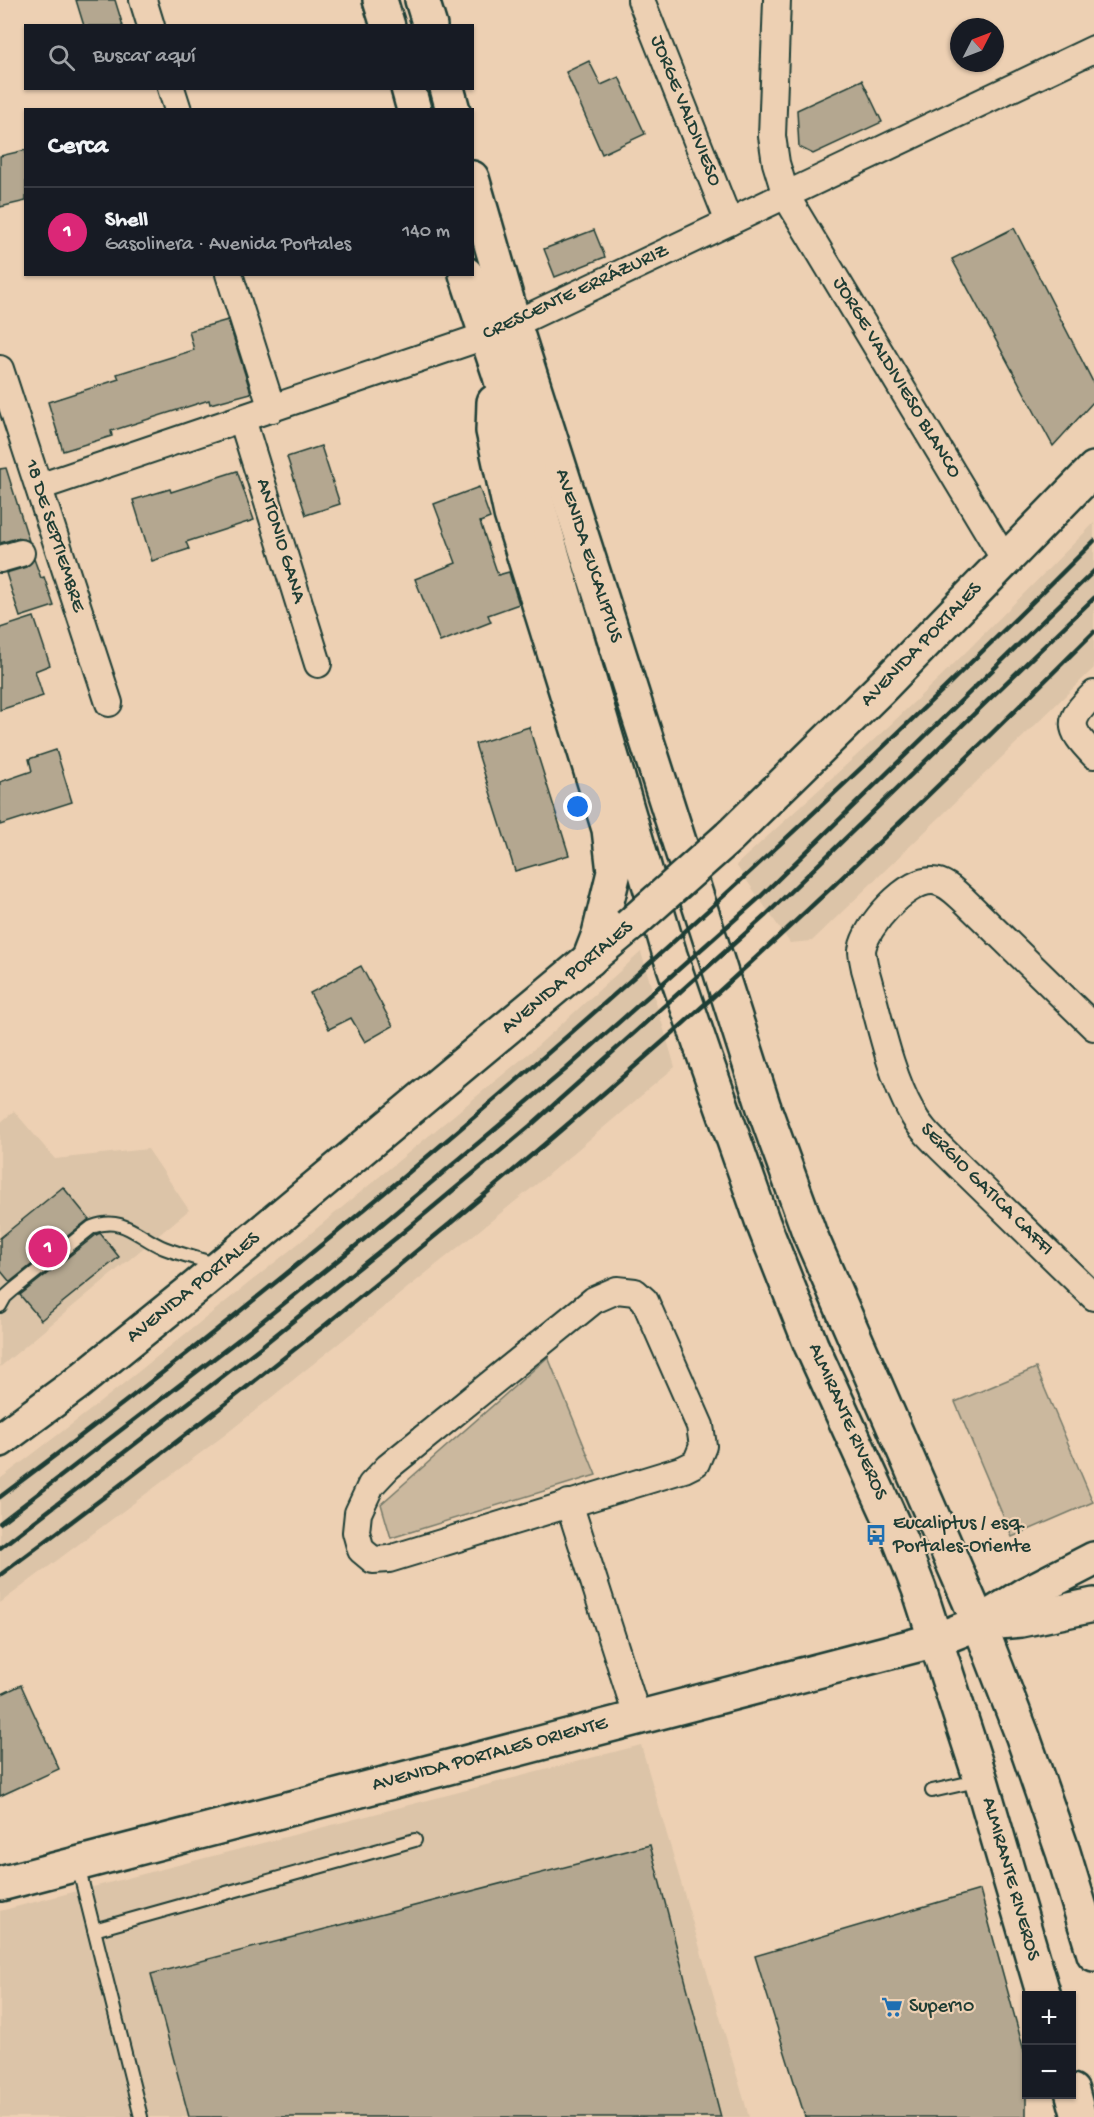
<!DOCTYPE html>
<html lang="es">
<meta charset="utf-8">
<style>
body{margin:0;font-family:"Gochi Hand",sans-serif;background:#242831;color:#f1f3f6}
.controls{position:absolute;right:18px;bottom:18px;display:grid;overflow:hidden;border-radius:0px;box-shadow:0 2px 4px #0004}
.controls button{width:54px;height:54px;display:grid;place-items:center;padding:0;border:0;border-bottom:2px solid #363941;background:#171b24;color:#f1f3f6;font:30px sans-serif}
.compass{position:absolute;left:950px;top:18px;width:54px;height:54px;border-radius:50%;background:#171b24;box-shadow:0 2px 4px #0004;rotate:48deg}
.you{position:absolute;left:578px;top:807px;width:21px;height:21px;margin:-15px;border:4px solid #fff;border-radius:50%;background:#1a73e8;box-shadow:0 0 0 9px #1a73e833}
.badge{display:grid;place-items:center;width:39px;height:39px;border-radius:50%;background:#db2777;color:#fff;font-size:20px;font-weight:700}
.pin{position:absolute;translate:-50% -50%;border:3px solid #fff;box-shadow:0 2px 6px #0006}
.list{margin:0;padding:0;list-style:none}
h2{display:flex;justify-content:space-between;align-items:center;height:78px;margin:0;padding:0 24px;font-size:26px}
h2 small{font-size:20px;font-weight:400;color:#9ea1a6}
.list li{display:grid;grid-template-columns:39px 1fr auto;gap:18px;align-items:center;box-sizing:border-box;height:90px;padding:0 24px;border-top:2px solid #363941}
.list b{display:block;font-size:22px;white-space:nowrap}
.list p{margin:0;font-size:20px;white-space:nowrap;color:#9ea1a6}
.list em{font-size:20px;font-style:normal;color:#9ea1a6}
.icon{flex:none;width:33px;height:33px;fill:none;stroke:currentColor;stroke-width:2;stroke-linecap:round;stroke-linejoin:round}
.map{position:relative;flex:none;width:1094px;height:2117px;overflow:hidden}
.search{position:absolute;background:#171b24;box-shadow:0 2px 4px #0004;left:24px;top:24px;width:450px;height:66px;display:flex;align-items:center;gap:15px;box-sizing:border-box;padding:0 21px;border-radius:0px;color:#9ea1a6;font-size:22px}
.panel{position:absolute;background:#171b24;box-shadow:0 2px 4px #0004;left:24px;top:108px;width:450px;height:168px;border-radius:0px}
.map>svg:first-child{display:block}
.built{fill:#dcc4a8}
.green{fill:#cbb89e;stroke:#757a69;stroke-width:1.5}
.building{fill:#b4a790;stroke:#1f3d34;stroke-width:1.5}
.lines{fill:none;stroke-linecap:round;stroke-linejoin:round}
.lane-casing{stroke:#1f3d34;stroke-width:16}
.street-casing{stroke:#1f3d34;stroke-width:30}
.secondary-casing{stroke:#1f3d34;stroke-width:38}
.lane{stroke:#edd0b3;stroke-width:12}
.street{stroke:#edd0b3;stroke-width:26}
.secondary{stroke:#edd0b3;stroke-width:33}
.rail{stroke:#1f3d34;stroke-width:4.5}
.secondary-bridge-casing{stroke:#1f3d34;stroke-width:38;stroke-linecap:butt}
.secondary-bridge{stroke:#edd0b3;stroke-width:33}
.labels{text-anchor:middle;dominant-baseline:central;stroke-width:4.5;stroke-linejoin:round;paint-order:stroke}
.street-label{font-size:20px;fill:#1f3d34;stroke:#edd0b3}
.poi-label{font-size:20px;fill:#1f3d34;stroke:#edd0b3;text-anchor:start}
</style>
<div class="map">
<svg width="1094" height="2117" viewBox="0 0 1094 2117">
<rect width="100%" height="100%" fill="#edd0b3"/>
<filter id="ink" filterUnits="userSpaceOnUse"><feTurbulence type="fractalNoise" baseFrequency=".0167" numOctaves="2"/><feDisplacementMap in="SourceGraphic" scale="12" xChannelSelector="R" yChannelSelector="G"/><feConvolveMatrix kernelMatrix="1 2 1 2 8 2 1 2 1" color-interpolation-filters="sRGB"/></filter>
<g filter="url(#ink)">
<g class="built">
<path d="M1094,523V668L812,941L790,943L736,865L889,726L964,654Z"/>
<path d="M641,952L675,1067L538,1183L226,1434L0,1603V1479L93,1408L299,1243L534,1049Z"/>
<path d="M14,1111L55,1159L148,1149L189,1210L0,1367V1123Z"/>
<path d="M641,1745L749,2117H0V1911Z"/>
</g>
<g class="green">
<path d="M548,1357L596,1475L391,1538L381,1504Z"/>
<path d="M1036,1368L1093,1502L1012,1537L955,1402Z"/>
</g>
<g class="building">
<path d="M76,0H115L123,26H84Z"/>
<path d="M589,61L601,85L619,77L645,134L602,154L566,72Z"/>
<path d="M862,80L882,122L813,154L799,147L797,110Z"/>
<path d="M26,150V201L0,207V156Z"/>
<path d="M1014,228L1094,384V401L1053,446L952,259Z"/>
<path d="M594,230L605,257L555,277L544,249Z"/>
<path d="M228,320L251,393L210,404L209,400L111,431L112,436L63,451L48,402L119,379L117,374L194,350L189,331Z"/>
<path d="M321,446L340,504L306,515L287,457Z"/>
<path d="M6,468L29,541L17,538L0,543V469Z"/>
<path d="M237,471L254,520L186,542L189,549L152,561L133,500L170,489L171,492Z"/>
<path d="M479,487L490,518L480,522L498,575L509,572L519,604L488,615L491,622L440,642L415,579L456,563L434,504Z"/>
<path d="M34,559L41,578L44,577L54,606L20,617L6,573L26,567Z"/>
<path d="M34,617L50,665L35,671L43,696L0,710V628Z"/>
<path d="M529,727L569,855L515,871L475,744Z"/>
<path d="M56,750L72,802L0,825V782L32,771L29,759Z"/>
<path d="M361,966L393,1026L365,1042L351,1018L329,1029L310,993Z"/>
<path d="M63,1187L89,1219L10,1282L0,1270V1238Z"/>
<path d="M100,1233L119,1257L41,1320L20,1295L96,1235Z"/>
<path d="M21,1685L59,1769L0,1796V1695Z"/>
<path d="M650,1845L721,2117H189L151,1974Z"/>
<path d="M980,1890L1026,2058V2117H805L755,1956Z"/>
</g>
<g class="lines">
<defs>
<g id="lane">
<path d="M0,1306L5,1297L13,1290L92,1227C124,1215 137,1237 164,1248C182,1255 200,1259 218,1265"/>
<path d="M932,1791L981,1780"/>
<path d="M78,1866L141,2117"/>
<path d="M94,1930L415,1840"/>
</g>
<g id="street">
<path d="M143,0L151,26"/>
<path d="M641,0L729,222"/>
<path d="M777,0L772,136L776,163L786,196L1005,560"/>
<path d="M171,88L178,110"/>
<path d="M229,274L272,409"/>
<path d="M0,369L109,703"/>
<path d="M242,419L318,664"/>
<path d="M39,487L485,336L514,324L1094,49"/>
<path d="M0,559L21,553"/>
<path d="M1094,694C1067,721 1067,727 1094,755"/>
<path d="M1094,1027L964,900C955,892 945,881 932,881C906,881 866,925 862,950C862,956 864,963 865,969C878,1013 889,1072 911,1111C919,1127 932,1139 944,1151L1094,1297"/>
<path d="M617,1290L635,1292L645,1301L700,1426L703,1446L696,1463L684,1469L389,1559L373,1560L361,1550L356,1532L358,1513L371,1485L388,1467L594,1300Z"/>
<path d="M569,1503L637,1716"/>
</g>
<g id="secondary">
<path d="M380,0L388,26"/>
<path d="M422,0L430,26"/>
<path d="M408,88L414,110"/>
<path d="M447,88L453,110"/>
<path d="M472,178L514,324L764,1108L809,1232L979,1623L1023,1737L1063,1852L1094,1954"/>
<path d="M466,274L499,373L670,955L705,1058L763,1223L811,1345L900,1540L919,1589L981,1780L1044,1996"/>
<path d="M494,402L493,431L511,514L609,829L614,872L599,934L589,960"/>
<path d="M729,837L879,690L1094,469"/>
<path d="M0,1440L76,1384L196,1287L629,926"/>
<path d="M987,1623L1021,1620L1094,1605"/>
<path d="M0,1884L936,1640L979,1623L1024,1595L1094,1559"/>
<path d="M1072,2091L1079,2117"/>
</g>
</defs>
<use href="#lane" class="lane-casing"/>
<use href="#street" class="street-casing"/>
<use href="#secondary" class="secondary-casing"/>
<use href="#lane" class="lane"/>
<use href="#street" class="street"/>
<use href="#secondary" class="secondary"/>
<g class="rail">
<path d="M0,1497C388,1207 752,884 1094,541"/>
<path d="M0,1523L251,1330L363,1240L565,1070L758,899L1094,571"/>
<path d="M0,1548L262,1346L396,1238L530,1126L766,915L1094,598"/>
<path d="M0,1575C230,1405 453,1227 667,1038C814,908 955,771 1094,632"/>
</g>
<defs>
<path id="secondary-bridge" d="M629,926L729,837"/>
</defs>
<use href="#secondary-bridge" class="secondary-bridge-casing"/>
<use href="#secondary-bridge" class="secondary-bridge"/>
</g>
</g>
<defs>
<symbol id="bus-bare" viewBox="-9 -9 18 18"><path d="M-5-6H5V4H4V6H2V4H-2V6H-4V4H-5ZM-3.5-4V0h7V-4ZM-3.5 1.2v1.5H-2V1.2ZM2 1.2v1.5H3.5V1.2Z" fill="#1f6fb2" stroke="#edd0b3" stroke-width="2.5" paint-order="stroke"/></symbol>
<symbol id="supermarket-bare" viewBox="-9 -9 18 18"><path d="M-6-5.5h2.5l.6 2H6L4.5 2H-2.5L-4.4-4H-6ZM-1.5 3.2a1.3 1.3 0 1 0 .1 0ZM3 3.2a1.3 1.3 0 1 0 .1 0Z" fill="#1f6fb2" stroke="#edd0b3" stroke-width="2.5" paint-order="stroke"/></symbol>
</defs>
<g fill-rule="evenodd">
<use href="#bus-bare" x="861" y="1520" width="30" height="30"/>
<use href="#supermarket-bare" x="877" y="1992" width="30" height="30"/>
</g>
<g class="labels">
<g class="street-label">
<text transform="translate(685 111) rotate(68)">JORGE VALDIVIESO</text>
<text transform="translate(576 293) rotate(-25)">CRESCENTE ERRÁZURIZ</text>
<text transform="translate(896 378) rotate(59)">JORGE VALDIVIESO BLANCO</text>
<text transform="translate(54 536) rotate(72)">18 DE SEPTIEMBRE</text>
<text transform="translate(280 541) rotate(73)">ANTONIO GANA</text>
<text transform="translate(588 556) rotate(72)">AVENIDA EUCALIPTUS</text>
<text transform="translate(922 645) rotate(-46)">AVENIDA PORTALES</text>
<text transform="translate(568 978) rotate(-40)">AVENIDA PORTALES</text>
<text transform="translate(986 1190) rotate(45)">SERGIO GATICA CAFFI</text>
<text transform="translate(194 1288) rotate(-39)">AVENIDA PORTALES</text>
<text transform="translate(847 1422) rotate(66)">ALMIRANTE RIVEROS</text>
<text transform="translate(490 1755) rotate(-15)">AVENIDA PORTALES ORIENTE</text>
<text transform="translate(1010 1879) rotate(74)">ALMIRANTE RIVEROS</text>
</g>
<g class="poi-label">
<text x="893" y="1524">Eucaliptus / esq.<tspan x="893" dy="23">Portales-Oriente</tspan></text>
<text x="909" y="2007">Super10</text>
</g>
</g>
</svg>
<div class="controls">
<button>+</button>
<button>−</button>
</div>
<svg class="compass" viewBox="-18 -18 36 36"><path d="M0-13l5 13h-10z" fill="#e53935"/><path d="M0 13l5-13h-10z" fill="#9ea1a6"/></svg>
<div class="you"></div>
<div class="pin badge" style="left:48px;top:1248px">1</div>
<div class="search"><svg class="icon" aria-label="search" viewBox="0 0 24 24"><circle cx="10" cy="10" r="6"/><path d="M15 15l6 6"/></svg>Buscar aquí</div>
<section class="panel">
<h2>Cerca<small></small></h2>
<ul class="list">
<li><span class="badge">1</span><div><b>Shell</b><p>Gasolinera · Avenida Portales</p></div><em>140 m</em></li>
</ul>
</section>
</div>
